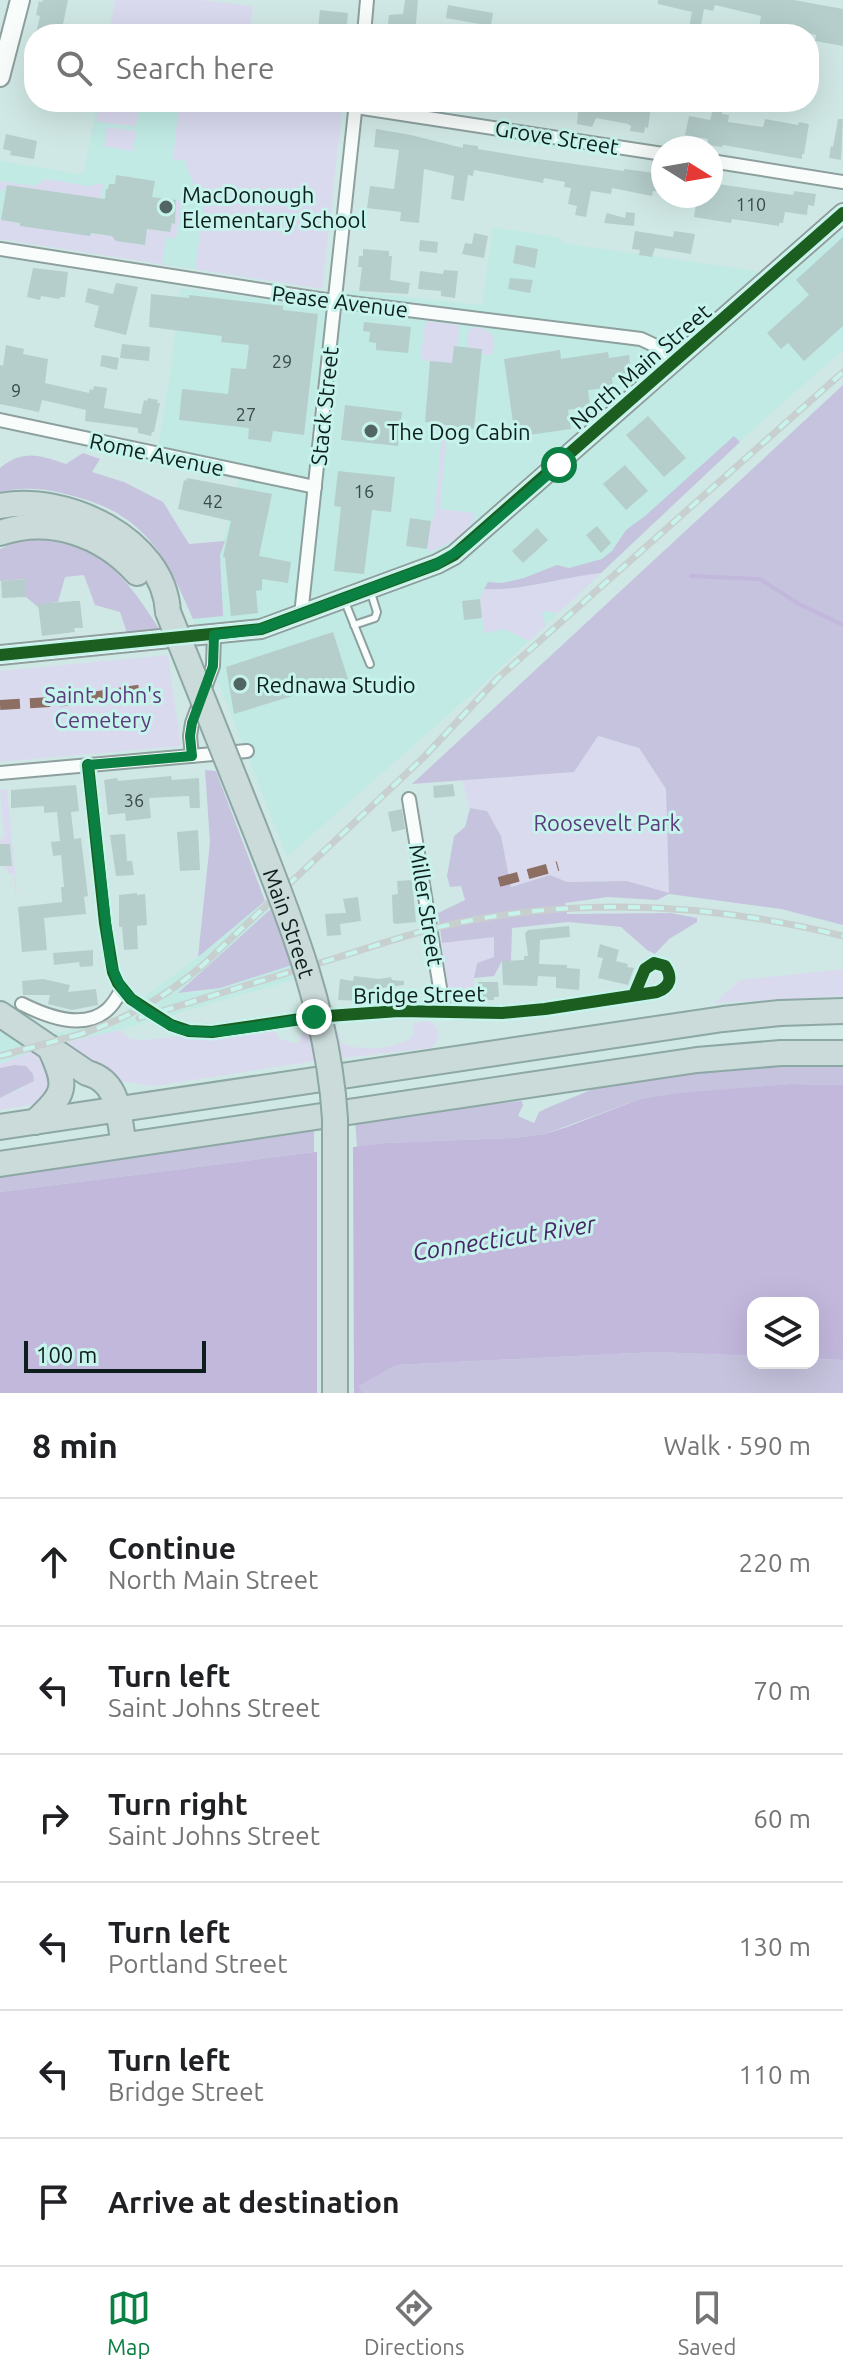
<!DOCTYPE html>
<meta charset="utf-8">
<style>
body{margin:0;font-family:Ubuntu,sans-serif;background:#f6f6f6;color:#202124}
.controls{position:absolute;right:24px;bottom:24px;display:grid;overflow:hidden;border-radius:16px;box-shadow:0 8px 32px #0002}
.controls button{width:72px;height:72px;display:grid;place-items:center;padding:0;border:0;border-bottom:2px solid #e0e0e0;background:#fff;color:#202124;font:40px sans-serif}
.compass{position:absolute;left:651px;top:136px;width:72px;height:72px;border-radius:50%;background:#fff;box-shadow:0 8px 32px #0002;rotate:101deg}
.scale{position:absolute;left:24px;bottom:20px;width:182px;box-sizing:border-box;padding-left:8px;border:4px solid #0d1e1c;border-top:0;font-size:22px;line-height:28px;white-space:nowrap;color:#0d1e1c;-webkit-text-stroke:6px #c6f3ec;paint-order:stroke}
.stop{position:absolute;width:24px;height:24px;margin:-18px;border:6px solid #0b8043;border-radius:50%;background:#fff}
.stop.end{background:#0b8043;border-color:#fff;box-shadow:0 2px 8px #0008}
.list{margin:0;padding:0;list-style:none}
h2{display:flex;justify-content:space-between;align-items:center;height:104px;margin:0;padding:0 32px;font-size:34px}
h2 small{font-size:26px;font-weight:400;color:#757577}
.list li{display:grid;grid-template-columns:52px 1fr auto;gap:24px;align-items:center;box-sizing:border-box;height:128px;padding:0 32px;border-top:2px solid #e0e0e0}
.list b{display:block;font-size:30px;white-space:nowrap}
.list p{margin:0;font-size:26px;white-space:nowrap;color:#757577}
.list em{font-size:26px;font-style:normal;color:#757577}
.icon{flex:none;width:44px;height:44px;fill:none;stroke:currentColor;stroke-width:2;stroke-linecap:round;stroke-linejoin:round}
.map{position:relative;flex:none;width:843px;height:1393px;overflow:hidden}
.search{position:absolute;background:#fff;box-shadow:0 8px 32px #0002;left:24px;right:24px;top:24px;height:88px;display:flex;align-items:center;gap:20px;box-sizing:border-box;padding:0 28px;border-radius:32px;color:#757577;font-size:30px}
.sheet{height:872px;background:#fff}
nav{display:flex;justify-content:space-around;align-items:center;box-sizing:border-box;height:112px;border-top:2px solid #e0e0e0;background:#fff;font-size:22px;color:#757577}
nav a{display:grid;justify-items:center;gap:4px}
nav .on{color:#0b8043}
.map>svg:first-child{display:block}
.built{fill:#c1eae4}
.green{fill:#dadaef}
.forest{fill:#c6c3de}
.water{fill:#c2b8dc}
.pier{fill:#d0e8e5}
.lines{fill:none;stroke-linecap:round;stroke-linejoin:round}
.stream{stroke:#c2b8dc;stroke-width:4}
.building{fill:#b5cecb}
.lane-casing{stroke:#8da09e;stroke-width:10}
.street-casing{stroke:#8da09e;stroke-width:16}
.secondary-casing{stroke:#8da09e;stroke-width:22}
.highway-casing{stroke:#8ca7a4;stroke-width:28}
.lane{stroke:#f8fcfb;stroke-width:6}
.street{stroke:#f8fcfb;stroke-width:12}
.secondary{stroke:#f8fcfb;stroke-width:18}
.highway{stroke:#cadbd9;stroke-width:24}
.rail-casing{stroke:#c8d0cf;stroke-width:7}
.rail{stroke:#c6f3ec;stroke-width:4;stroke-dasharray:12;stroke-linecap:butt}
.highway-bridge-casing{stroke:#8ca7a4;stroke-width:28;stroke-linecap:butt}
.highway-bridge{stroke:#cadbd9;stroke-width:24}
.quiet{stroke:#8d6e63;stroke-width:10;stroke-dasharray:20 10;stroke-linecap:butt}
.cycleway-casing{stroke:#c6f3ec;stroke-width:17}
.cycleway{stroke:#1b5e20;stroke-width:12}
.route{stroke:#0b8043;stroke-width:10}
.poi-dot{fill:#516562;stroke:#c6f3ec;stroke-width:3}
.labels{text-anchor:middle;dominant-baseline:central;stroke-width:6;stroke-linejoin:round;paint-order:stroke}
.number-label{font-size:18px;fill:#384b49}
.street-label{font-size:22px;fill:#0d1e1c;stroke:#c6f3ec}
.poi-label{font-size:22px;fill:#0d1e1c;stroke:#c6f3ec;text-anchor:start}
.park-label{font-size:22px;fill:#5d3b7c;stroke:#c6f3ec}
.water-label{font-size:24px;font-style:italic;fill:#482665;stroke:#c6f3ec}
</style>
<div class="map">
<svg width="843" height="1393" viewBox="0 0 843 1393">
<rect width="100%" height="100%" fill="#d0e8e5"/>
<g class="built">
<path d="M97,102H343L322,289L0,239V161L78,174L84,173Z"/>
<path d="M493,227L562,238V243L757,271L778,284L843,229V350L759,424L483,684L287,857L193,619L223,615L220,555L242,465L158,446L171,368L180,288L318,306L352,291L482,305Z"/>
<path d="M265,901L269,911L180,993L199,992L220,988L292,965L297,979L120,1030L63,1043L53,1037L55,1033L100,1024L123,1014L133,1005L198,957Z"/>
<path d="M2,1031L31,1052L0,1064V1032Z"/>
</g>
<g class="green">
<path d="M115,0H200L253,6L250,34H109Z"/>
<path d="M99,102H139L136,127L96,121Z"/>
<path d="M179,102H343L322,289L195,269L206,194L194,186L184,159L173,161Z"/>
<path d="M107,127L136,131L133,151L104,146Z"/>
<path d="M45,179L83,185L85,187L103,183L101,199L7,185L6,189H1L0,196V181L35,186Z"/>
<path d="M176,200L182,202L176,239L166,237L162,263L172,266L0,239V219L90,236L91,233L108,236L109,230L117,241L144,245L147,229L170,232L172,223H175Z"/>
<path d="M427,321L459,325L458,347H454L440,509L474,513C474,532 446,545 430,552V549H427L431,521L434,518L449,363L425,361L421,357L425,324Z"/>
<path d="M472,327C493,329 496,335 492,355L481,354L467,348L468,332Z"/>
<path d="M601,573L559,613L544,611L542,615L546,626L529,641L505,629L484,633L480,599L484,589C524,591 561,577 601,573Z"/>
<path d="M168,655L181,746L0,762V671Z"/>
<path d="M597,736L639,748L666,789L669,894L627,881L567,882L550,875L511,887L501,836L487,811L470,808L462,780L573,772Z"/>
<path d="M7,789L17,892H15L14,874H8V869H4L3,866L11,865L10,844H0V839L4,838L0,790Z"/>
<path d="M494,936V957L477,963L474,978V994H449L442,943Z"/>
<path d="M843,969V996L714,1003L740,980Z"/>
<path d="M429,1021C442,1027 441,1040 431,1048L315,1061L154,1086L121,1081L102,1071L63,1043L120,1030L130,1039L143,1040L262,1029L274,1030L279,1039L298,1044L302,1034L310,1032H339L341,1043C360,1052 397,1049 413,1036L414,1023Z"/>
<path d="M31,1052C51,1063 48,1070 50,1090L41,1103L0,1110V1098L24,1088L14,1065L0,1068V1064Z"/>
</g>
<g class="forest">
<path d="M843,385V925L781,909L669,894L657,900L608,897L565,903L567,914L671,913L697,918V922L669,939L655,954L647,950L621,927L568,922L512,928L511,961H502L494,976L474,978L477,963L494,957V937L442,943L438,913L465,900L461,886L450,887L447,876L454,836L465,827L470,808L487,811L501,836L511,887L550,875L567,882L627,881L669,893L666,789L639,748L598,736L574,772L412,784Z"/>
<path d="M734,436L740,442L601,573C561,577 524,591 484,589L488,582L502,583L524,578L557,565L569,568L602,559L612,551L626,530L645,516Z"/>
<path d="M83,453L100,459L92,472L124,482L163,502L189,544L225,541L220,555L223,616L193,619C166,556 145,514 73,496C48,489 26,486 0,492V468C23,449 40,455 66,464Z"/>
<path d="M32,540C100,541 126,577 160,630L127,633L120,612L95,605L84,575L65,577L58,602L43,604V606L38,607L26,597L24,579L0,581V549L14,543Z"/>
<path d="M205,770L216,771L265,901L198,957L210,842Z"/>
<path d="M271,909L292,965L220,988L178,993Z"/>
<path d="M843,1063V1085L790,1084L640,1099L545,1134L513,1138L385,1143L357,1147L355,1120L522,1101L523,1105L518,1116L534,1123L539,1112L547,1108L593,1089L628,1080L746,1066Z"/>
<path d="M14,1065L26,1066L33,1074L34,1081L0,1098V1068Z"/>
<path d="M314,1125V1152L0,1192V1177Z"/>
<path d="M656,1352L753,1356V1363H813V1359L843,1360V1393H363L357,1386L397,1365Z"/>
</g>
<path class="water" d="M790,1084L843,1085V1360L813,1359V1303H753V1356L656,1352L397,1365L358,1386L363,1393H0V1192L385,1143L513,1138L545,1134L567,1127L640,1099L680,1093Z"/>
<path class="pier" d="M353,1143L354,1393H317V1148Z"/>
<g class="lines">
<path class="stream" d="M691,576L760,579L799,604L843,625"/>
</g>
<g class="building">
<path d="M43,0H68L61,34H36L40,16L36,15L39,1L42,2Z"/>
<path d="M405,0H418L415,34L387,31L389,15L403,14Z"/>
<path d="M658,0H794L843,9V46L815,41L816,35L790,30V34H758L761,16L715,5L713,11L704,9L700,30L689,28L692,12L658,4Z"/>
<path d="M448,5L493,13L491,26L446,18Z"/>
<path d="M320,10L348,13L346,34H325V29H318Z"/>
<path d="M579,102H621L651,107L648,128L645,127L644,133L630,131L631,126L628,124L596,118L592,127L577,124Z"/>
<path d="M714,106L723,107L722,114L729,115L728,122L763,127L765,119L798,125L799,122L809,124L804,154H802V159L723,145L722,147L707,145L708,139L685,135L689,116L710,120Z"/>
<path d="M838,119H843L841,160L829,158L831,146L833,147Z"/>
<path d="M376,129L411,135L463,148V144L478,146V149L532,158L624,171V169L663,174L661,192L653,191L652,196L612,188L611,194L591,191L586,217L575,215L577,206L568,204L571,188L564,187L565,182L544,178L543,183L474,170L473,176L468,175L464,201L451,199L454,176L424,169L419,223L400,221L401,212L367,208L370,186L394,189L399,150L374,147Z"/>
<path d="M6,134L37,141L34,159L10,155L11,151L3,149Z"/>
<path d="M116,175L155,181L152,197L176,200L175,224L172,223L170,232L147,229L145,245L116,241L112,236L91,233L90,236L20,226V223L1,220L7,185L105,199L106,189H108L109,184H115Z"/>
<path d="M711,183L793,195L794,191L816,194L814,206L808,205L807,215L785,212L783,223H779V226L732,219L731,223L694,217L697,196H711Z"/>
<path d="M626,212L635,213L634,226L604,223L607,213L625,218Z"/>
<path d="M635,231L673,237L674,231L695,234L691,254L655,248L652,257L639,255L640,250L632,249Z"/>
<path d="M474,233L488,236L484,258L462,254L465,243L472,244Z"/>
<path d="M843,237V326L804,361L788,343L781,349L767,333L809,295L796,280Z"/>
<path d="M420,240L438,242L437,253L419,251Z"/>
<path d="M516,245L538,249L535,268L513,263Z"/>
<path d="M363,249L389,251V256H392L390,280L410,283L408,294L359,291L362,267H358L359,256H363Z"/>
<path d="M33,268L68,272L65,297H60L59,299L41,296L40,300L27,297Z"/>
<path d="M444,270L458,271L455,298L441,296V291L418,289L420,271L443,274Z"/>
<path d="M510,278L533,280L530,293L508,289Z"/>
<path d="M116,283L138,287L126,335L94,327L99,306L85,302L88,288L113,294Z"/>
<path d="M151,294L189,298V295L283,306V310L318,314L304,435L273,431L271,442L248,439L249,428L179,420L182,389L228,394L231,368L246,369L249,345L221,342L222,336L149,327Z"/>
<path d="M364,322L411,327L408,353L376,350V343L369,342L370,332L363,331Z"/>
<path d="M122,344L150,347L149,361L120,358Z"/>
<path d="M6,345L24,349L23,354L48,359L45,383L89,393L90,389L93,390L94,386L107,388L104,408L141,414L144,400L147,401L148,398L158,400L157,403H160L154,432H152L151,436L138,433V428L85,421L86,410L42,400L39,412L0,404V365L3,366Z"/>
<path d="M454,346L482,349L474,429L425,422L430,361L452,363Z"/>
<path d="M560,350L561,359L608,352L609,358L629,355L631,374L612,377L613,387L588,390L590,406L568,410L571,429L515,437L504,359Z"/>
<path d="M102,355L119,358L117,370L100,366Z"/>
<path d="M345,405L402,412L398,446L341,440Z"/>
<path d="M648,416L686,458L664,477L626,435Z"/>
<path d="M625,465L648,491L626,510L603,484Z"/>
<path d="M338,471L395,477L391,512L372,510L364,574L334,571L341,507L334,506Z"/>
<path d="M187,478L272,494L259,556L291,562L288,583L262,579V590L256,591L258,613L231,616L225,557H223L231,521L178,509L184,480L186,481Z"/>
<path d="M410,518L431,521L427,549L406,546Z"/>
<path d="M597,526L611,543L601,553L586,535Z"/>
<path d="M537,528L548,540L523,563L512,551Z"/>
<path d="M25,579L26,597L2,598L1,581Z"/>
<path d="M480,599L482,618L464,620L462,601Z"/>
<path d="M75,601H80L83,628H74L75,632L42,636L38,604Z"/>
<path d="M333,632L348,679L234,714L226,667Z"/>
<path d="M171,776L172,780L199,778L200,808H190L189,796L149,798L151,818L126,821L125,813L108,815L104,780L117,778L118,781Z"/>
<path d="M453,784L455,796L434,798L433,786Z"/>
<path d="M76,785L79,811L71,812L74,839L81,838L83,855L88,896L84,897L86,914L44,918L47,950L22,952L18,907L62,902L61,887H64L61,855L53,856L51,842L60,841L57,812L44,813V806L11,808V790Z"/>
<path d="M402,809L405,829L392,832L388,812Z"/>
<path d="M198,830L200,870L180,871L177,832Z"/>
<path d="M125,834L127,861H132L134,875L116,876L110,835Z"/>
<path d="M0,844H10L12,866H0Z"/>
<path d="M412,880L416,922L395,924L393,922L392,895L398,894L397,881Z"/>
<path d="M137,893V895L145,894L147,925L137,926L138,949L124,950L122,927H119V895Z"/>
<path d="M358,897L361,921L340,924L341,935L327,936L325,914L346,913L343,899Z"/>
<path d="M569,926L570,937L540,940L539,964L567,965V968L580,969L579,990L556,988V977L538,976L537,986L503,985L502,961L524,960V956H528L525,933L528,930Z"/>
<path d="M600,944L619,950L616,961L628,964L627,967L634,968L628,985L598,978L603,958L597,957Z"/>
<path d="M93,950V966L80,967L79,962L54,965L53,953Z"/>
<path d="M354,976L379,979L391,977L392,980L404,981V985L373,989L375,999L363,1001L338,1000L340,979L353,981Z"/>
<path d="M43,979L70,985L68,992L96,989L98,1005L72,1010L48,1004L50,995H23L22,981Z"/>
<path d="M478,982H498L499,997H494V1000H478Z"/>
</g>
<g class="lines">
<defs>
<g id="lane">
<path d="M345,602L370,664"/>
<path d="M354,625L375,618L377,612L371,593"/>
</g>
<g id="street">
<path d="M364,34L367,0"/>
<path d="M356,107L663,154"/>
<path d="M711,161L843,182"/>
<path d="M0,249L319,299L641,339L658,347L674,363"/>
<path d="M0,420L315,487"/>
<path d="M301,615L356,102"/>
<path d="M192,756L190,736L192,723L213,666L214,635"/>
<path d="M88,765L105,923L113,972L118,983L131,999L171,1025L189,1031L212,1032L314,1017L399,1011L502,1013L545,1009L657,992C670,987 673,978 665,966L654,963L645,969L634,995"/>
<path d="M0,773L247,751"/>
<path d="M409,799L444,1012"/>
<path d="M22,1004C46,1016 83,1031 107,1010C114,1004 118,996 122,989"/>
</g>
<g id="secondary">
<path d="M0,77L20,0"/>
<path d="M0,655L261,629L437,564L454,555L843,213"/>
</g>
<g id="highway">
<path d="M0,506C65,493 164,539 168,612"/>
<path d="M0,533C50,516 102,534 137,573"/>
<path d="M0,1014L87,1073C121,1082 118,1117 124,1145"/>
<path d="M35,1122C66,1093 68,1087 50,1048"/>
<path d="M0,1127L723,1019L780,1013L843,1011"/>
<path d="M0,1164L697,1060L781,1053H843"/>
</g>
</defs>
<use href="#lane" class="lane-casing"/>
<use href="#street" class="street-casing"/>
<use href="#secondary" class="secondary-casing"/>
<use href="#highway" class="highway-casing"/>
<use href="#lane" class="lane"/>
<use href="#street" class="street"/>
<use href="#secondary" class="secondary"/>
<use href="#highway" class="highway"/>
<defs>
<g id="rail">
<path d="M139,1018C205,998 270,978 336,958C375,946 413,932 453,924C583,896 714,904 843,936"/>
<path d="M74,1036C123,1021 165,998 204,964L424,757L498,678L843,372"/>
<path d="M0,1056L85,1033"/>
</g>
</defs>
<use href="#rail" class="rail-casing"/>
<use href="#rail" class="rail"/>
<defs>
<g id="highway-bridge">
<path id="s1" d="M168,612C197,684 225,755 254,827C292,923 329,1016 335,1119V1393"/>
</g>
</defs>
<use href="#highway-bridge" class="highway-bridge-casing"/>
<use href="#highway-bridge" class="highway-bridge"/>
<g class="quiet">
<path d="M0,705L66,701L150,688"/>
<path d="M499,882L558,866"/>
</g>
<defs>
<g id="cycleway">
<path d="M0,655L261,629L437,564L454,555L843,213"/>
<path d="M88,765L105,923L113,972L118,983L131,999L171,1025L189,1031L212,1032L314,1017L399,1011L502,1013L545,1009L657,992C670,987 673,978 665,966L654,963L645,969L634,995"/>
</g>
</defs>
<use href="#cycleway" class="cycleway-casing"/>
<use href="#cycleway" class="cycleway"/>
</g>
<g class="lines">
<path class="route" d="M314,1017C280,1022 210,1038 180,1029C168,1025 158,1018 147,1011C126,998 115,982 110,958L88,765L192,756L190,736L192,723L213,666L214,635L261,629L437,564L466,546L559,465"/>
</g>
<g class="poi-dot">
<circle cx="166" cy="207" r="8"/>
<circle cx="371" cy="431" r="8"/>
<circle cx="240" cy="684" r="8"/>
</g>
<g class="labels">
<g class="number-label">
<text x="751" y="204">110</text>
<text x="282" y="361">29</text>
<text x="16" y="390">9</text>
<text x="246" y="414">27</text>
<text x="364" y="491">16</text>
<text x="213" y="501">42</text>
<text x="134" y="800">36</text>
</g>
<g class="street-label">
<text transform="translate(557 137) rotate(9)">Grove Street</text>
<text transform="translate(340 301) rotate(7)">Pease Avenue</text>
<text transform="translate(640 366) rotate(-41)">North Main Street</text>
<text transform="translate(324 406) rotate(-84)">Stack Street</text>
<text transform="translate(157 454) rotate(12)">Rome Avenue</text>
<text transform="translate(427 905) rotate(81)">Miller Street</text>
<text stroke="none"><textPath href="#s1" startOffset="334">Main Street</textPath></text>
<text transform="translate(419 994) rotate(-1)">Bridge Street</text>
</g>
<g class="poi-label">
<text x="182" y="194">MacDonough<tspan x="182" dy="25">Elementary School</tspan></text>
<text x="387" y="431">The Dog Cabin</text>
<text x="256" y="684">Rednawa Studio</text>
</g>
<g class="park-label">
<text x="103" y="694">Saint John's<tspan x="103" dy="25">Cemetery</tspan></text>
<text x="607" y="822">Roosevelt Park</text>
</g>
<g class="water-label">
<text transform="translate(504 1238) rotate(-9)">Connecticut River</text>
</g>
</g>
</svg>
<div class="controls">
<button><svg class="icon" aria-label="layers" viewBox="0 0 24 24"><path d="M12 4l9 5-9 5-9-5zM3 14l9 5 9-5"/></svg></button>
</div>
<svg class="compass" viewBox="-18 -18 36 36"><path d="M0-13l5 13h-10z" fill="#e53935"/><path d="M0 13l5-13h-10z" fill="#757577"/></svg>
<div class="scale">100 m</div>
<div class="stop" style="left:559px;top:465px"></div>
<div class="stop end" style="left:314px;top:1017px"></div>
<div class="search"><svg class="icon" aria-label="search" viewBox="0 0 24 24"><circle cx="10" cy="10" r="6"/><path d="M15 15l6 6"/></svg>Search here</div>
</div>
<section class="sheet">
<h2>8 min<small>Walk · 590 m</small></h2>
<ul class="list">
<li><svg class="icon" aria-label="ahead" viewBox="0 0 24 24"><path d="M12 20V5M6 11l6-6 6 6"/></svg><div><b>Continue</b><p>North Main Street</p></div><em>220 m</em></li>
<li><svg class="icon" aria-label="left" viewBox="0 0 24 24"><path d="M17 20v-9H6M10 6l-5 5 5 5"/></svg><div><b>Turn left</b><p>Saint Johns Street</p></div><em>70 m</em></li>
<li><svg class="icon" aria-label="right" viewBox="0 0 24 24"><path d="M7 20v-9h11M14 6l5 5-5 5"/></svg><div><b>Turn right</b><p>Saint Johns Street</p></div><em>60 m</em></li>
<li><svg class="icon" aria-label="left" viewBox="0 0 24 24"><path d="M17 20v-9H6M10 6l-5 5 5 5"/></svg><div><b>Turn left</b><p>Portland Street</p></div><em>130 m</em></li>
<li><svg class="icon" aria-label="left" viewBox="0 0 24 24"><path d="M17 20v-9H6M10 6l-5 5 5 5"/></svg><div><b>Turn left</b><p>Bridge Street</p></div><em>110 m</em></li>
<li><svg class="icon" aria-label="arrive" viewBox="0 0 24 24"><path d="M6 21V4h12l-3 4 3 4H6"/></svg><div><b>Arrive at destination</b></div></li>
</ul>
</section>
<nav>
<a class="on"><svg class="icon" aria-label="map" viewBox="0 0 24 24"><path d="M3 6l6-2 6 2 6-2v14l-6 2-6-2-6 2zM9 4v14M15 6v14"/></svg>Map</a>
<a><svg class="icon" aria-label="directions" viewBox="0 0 24 24"><path d="M12 3l9 9-9 9-9-9zM9 14v-3h6M13 9l2 2-2 2"/></svg>Directions</a>
<a><svg class="icon" aria-label="saved" viewBox="0 0 24 24"><path d="M7 4h10v16l-5-4-5 4z"/></svg>Saved</a>
</nav>
